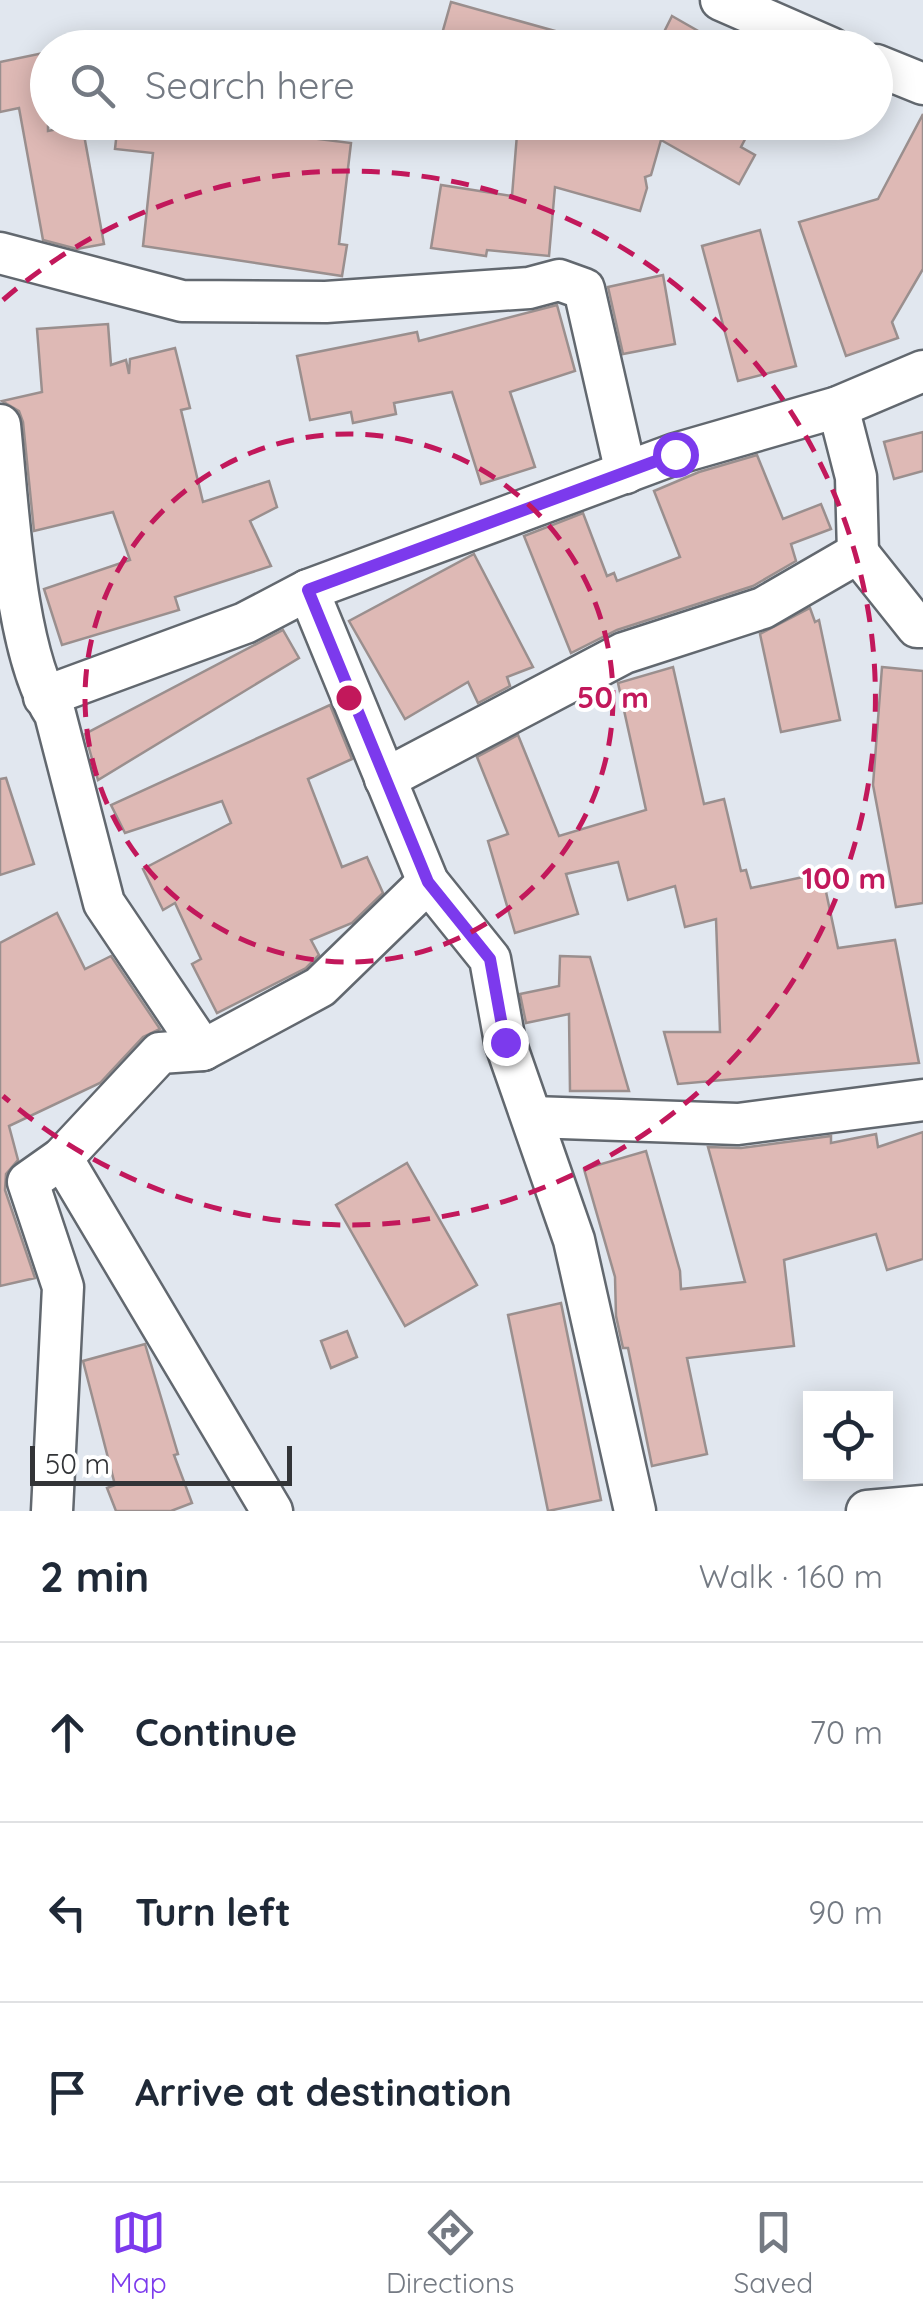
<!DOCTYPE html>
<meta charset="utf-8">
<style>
body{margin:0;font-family:Quicksand,sans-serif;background:#f2f2f3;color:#1f2937}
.controls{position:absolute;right:30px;bottom:30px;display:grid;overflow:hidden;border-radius:0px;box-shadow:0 5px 25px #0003}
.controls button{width:90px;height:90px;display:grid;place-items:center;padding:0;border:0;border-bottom:2px solid #e0e1e3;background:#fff;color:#1f2937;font:50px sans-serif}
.scale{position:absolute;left:30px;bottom:25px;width:262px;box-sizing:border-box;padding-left:10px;border:5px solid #323437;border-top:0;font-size:28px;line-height:35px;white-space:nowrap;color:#323437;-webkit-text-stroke:8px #fff;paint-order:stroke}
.stop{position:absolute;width:30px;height:30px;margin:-22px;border:8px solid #7c3aed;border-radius:50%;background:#fff}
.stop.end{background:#7c3aed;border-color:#fff;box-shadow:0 2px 10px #0008}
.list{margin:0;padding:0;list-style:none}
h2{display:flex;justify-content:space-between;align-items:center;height:130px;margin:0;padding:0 40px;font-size:42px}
h2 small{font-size:32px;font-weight:400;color:#747a83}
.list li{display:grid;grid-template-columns:65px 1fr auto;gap:30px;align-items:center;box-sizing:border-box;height:180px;padding:0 40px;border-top:2px solid #e0e1e3}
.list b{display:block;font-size:38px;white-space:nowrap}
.list em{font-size:32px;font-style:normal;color:#747a83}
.icon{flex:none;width:55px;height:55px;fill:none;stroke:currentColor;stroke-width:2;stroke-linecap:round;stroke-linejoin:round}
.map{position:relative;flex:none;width:923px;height:1511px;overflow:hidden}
.search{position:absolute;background:#fff;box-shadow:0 5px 25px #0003;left:30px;right:30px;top:30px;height:110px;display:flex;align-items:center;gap:25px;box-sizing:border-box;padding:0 35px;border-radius:55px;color:#747a83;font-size:38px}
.sheet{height:670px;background:#fff}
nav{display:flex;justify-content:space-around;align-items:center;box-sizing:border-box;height:140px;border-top:2px solid #e0e1e3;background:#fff;font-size:28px;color:#747a83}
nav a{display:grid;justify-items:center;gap:5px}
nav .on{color:#7c3aed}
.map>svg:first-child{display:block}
.building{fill:#deb9b5;stroke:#9a8f8e;stroke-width:2.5}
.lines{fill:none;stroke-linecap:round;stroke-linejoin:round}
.street-casing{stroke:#62686f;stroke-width:45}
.street{stroke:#fff;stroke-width:40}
.route{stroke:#7c3aed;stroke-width:12}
.ring{fill:none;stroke:#c2185b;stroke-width:5;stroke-dasharray:18 12}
.centre{fill:#c2185b;stroke:#fff;stroke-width:5}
.ring-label{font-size:30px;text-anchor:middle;font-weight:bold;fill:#c2185b;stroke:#fff;stroke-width:8;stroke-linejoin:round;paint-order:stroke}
</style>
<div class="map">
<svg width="923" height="1511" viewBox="0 0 923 1511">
<rect width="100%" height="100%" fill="#e1e7ef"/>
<g class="building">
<path d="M451,2L580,38L578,48H438Z"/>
<path d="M672,16L728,48H656Z"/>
<path d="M48,52V131L82,124L104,244L77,249L43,240L19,108L0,112V62Z"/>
<path d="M923,114V269L892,322L898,338L846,356L799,222L878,199Z"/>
<path d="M118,122H182L351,143L339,244L347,245L342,276L143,246L153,153L115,149Z"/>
<path d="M518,122H754L741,147L755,155L739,184L661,140L651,175L645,177L647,188L640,211L555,187L549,256L487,250L486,256L431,248L441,185L512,196Z"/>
<path d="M760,230L796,366L738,381L702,246Z"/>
<path d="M663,275L675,344L623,354L608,287Z"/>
<path d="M557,305L575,371L510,392L535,467L481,484L452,392L394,403L396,414L353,423L351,412L310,420L297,356L417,332L419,341Z"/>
<path d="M108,324L111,365L126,360L129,374L130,359L175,348L190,408L181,410L203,502L269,481L277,507L250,521L271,566L175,597L179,610L62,645L44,589L130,560L113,512L34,531L23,422L19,411L2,401L42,392L37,329Z"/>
<path d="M923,432V471L894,479L884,442Z"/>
<path d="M757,455L783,519L821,504L831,529L791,544L796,561L753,586L617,630L571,653L524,536L583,513L607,576L614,573L617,581L680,557L654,491L699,472Z"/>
<path d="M474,554L533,667L507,677L510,686L478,703L468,682L405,719L349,621Z"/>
<path d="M810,608L815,622L819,620L840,720L781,732L760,634Z"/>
<path d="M283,630L299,658L98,780L85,734Z"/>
<path d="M673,667L704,804L724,799L741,871L746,870L751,888L822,873L838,948L895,940L919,1063L678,1084L664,1032H720L716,919L685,927L675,886L628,900L618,862L566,874L578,914L515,933L488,841L508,834L477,757L518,735L559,836L646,810L618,683Z"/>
<path d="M882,667L923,671V903L896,907L873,785Z"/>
<path d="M330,705L352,759L308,779L342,867L367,857L383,893L352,923L311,940L319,955L306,968L217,1013L192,964L201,959L175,903L163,910L143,869L231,823L222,801L125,833L111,805Z"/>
<path d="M6,778L34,864L0,875V779Z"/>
<path d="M57,913L85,969L111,956L160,1029L143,1037L100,1083L9,1126L18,1160L6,1174L5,1190L35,1278L0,1286V943Z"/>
<path d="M560,956L590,957L629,1091H570L569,1014L526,1023L520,994L559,986Z"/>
<path d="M923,1132V1259L887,1270L876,1234L784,1260L794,1346L687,1358L707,1454L652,1466L628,1348H623L616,1316L615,1277L584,1169L646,1151L680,1271L681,1289L745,1282L708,1147L741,1148L831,1136V1143L876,1134L878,1147Z"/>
<path d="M407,1163L477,1285L405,1326L336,1205Z"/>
<path d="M561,1303L601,1500L548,1511L508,1315Z"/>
<path d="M347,1331L357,1357L331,1368L321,1341Z"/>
<path d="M145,1344L178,1454L174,1455L192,1503L171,1511H116L107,1488L115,1485L83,1361Z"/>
</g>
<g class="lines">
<defs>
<g id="street">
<path d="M721,0L831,48"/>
<path d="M876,65L923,84"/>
<path d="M0,253L182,301L326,302L529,288L559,280L584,289L626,473"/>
<path d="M838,407L856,477L858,553"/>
<path d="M0,425C8,501 14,653 55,714L104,903L203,1050"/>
<path d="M308,590L428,882L490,959L505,1042L574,1240L635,1511"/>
<path d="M44,697L245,623L308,590L675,454L838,407L923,371"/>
<path d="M385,779L624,653L763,608L858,553L917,627H923"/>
<path d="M532,1117L738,1124L923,1100"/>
<path d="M62,1158L272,1511"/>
<path d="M52,1511L63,1287L28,1182L62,1158L160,1053L203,1050L320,987L428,882"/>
<path d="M867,1511L923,1506"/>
</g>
</defs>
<use href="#street" class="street-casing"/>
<use href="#street" class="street"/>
</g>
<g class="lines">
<path class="route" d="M505,1042L490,959L428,882L308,590L675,454"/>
</g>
<g class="ring">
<circle cx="349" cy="698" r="264"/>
<path d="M3 300A527 527 0 1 1 3 1096"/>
</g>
<circle cx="349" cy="698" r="15" class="centre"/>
<g class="ring-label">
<text x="613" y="708">50 m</text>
<text x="844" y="889">100 m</text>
</g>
</svg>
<div class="controls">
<button><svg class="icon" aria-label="locate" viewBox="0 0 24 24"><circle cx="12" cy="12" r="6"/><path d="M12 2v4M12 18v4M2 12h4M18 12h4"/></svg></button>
</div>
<div class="scale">50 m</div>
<div class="stop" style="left:675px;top:454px"></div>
<div class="stop end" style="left:505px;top:1042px"></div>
<div class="search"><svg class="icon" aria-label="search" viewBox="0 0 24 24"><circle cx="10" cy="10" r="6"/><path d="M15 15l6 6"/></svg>Search here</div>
</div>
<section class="sheet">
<h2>2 min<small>Walk · 160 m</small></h2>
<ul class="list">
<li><svg class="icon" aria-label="ahead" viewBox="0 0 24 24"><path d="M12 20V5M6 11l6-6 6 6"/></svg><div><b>Continue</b></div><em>70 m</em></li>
<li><svg class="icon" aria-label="left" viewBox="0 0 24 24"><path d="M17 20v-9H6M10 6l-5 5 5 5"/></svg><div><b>Turn left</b></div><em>90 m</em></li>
<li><svg class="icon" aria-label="arrive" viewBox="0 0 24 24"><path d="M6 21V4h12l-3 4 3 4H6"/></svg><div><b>Arrive at destination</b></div></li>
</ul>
</section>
<nav>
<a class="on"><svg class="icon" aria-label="map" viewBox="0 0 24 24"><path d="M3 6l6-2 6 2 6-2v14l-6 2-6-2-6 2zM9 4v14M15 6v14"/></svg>Map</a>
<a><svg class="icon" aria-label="directions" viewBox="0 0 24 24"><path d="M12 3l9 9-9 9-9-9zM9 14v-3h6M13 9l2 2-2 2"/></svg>Directions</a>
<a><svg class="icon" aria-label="saved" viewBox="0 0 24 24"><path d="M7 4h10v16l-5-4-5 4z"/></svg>Saved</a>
</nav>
